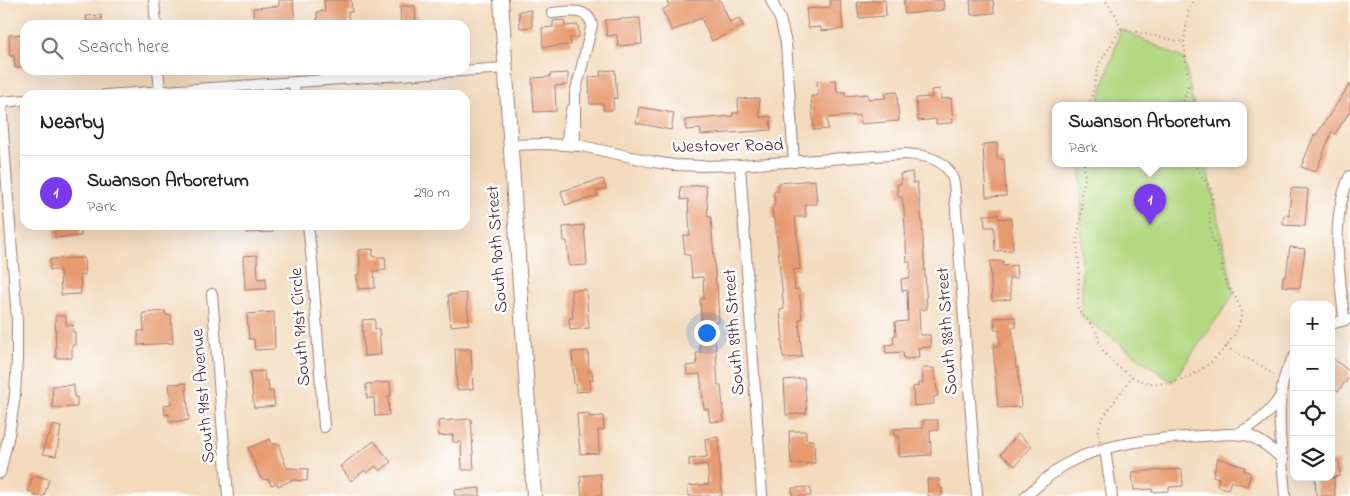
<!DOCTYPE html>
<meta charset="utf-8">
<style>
body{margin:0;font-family:"Indie Flower",sans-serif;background:#f2f2f2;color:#222}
.controls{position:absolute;right:15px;bottom:15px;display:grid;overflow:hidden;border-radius:10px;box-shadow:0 5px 20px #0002}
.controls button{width:45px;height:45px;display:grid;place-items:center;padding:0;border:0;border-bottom:1px solid #e0e0e0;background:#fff;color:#222;font:25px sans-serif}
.you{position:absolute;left:706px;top:332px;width:18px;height:18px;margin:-12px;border:4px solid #fff;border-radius:50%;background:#1a73e8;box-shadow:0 0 0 8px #1a73e833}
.badge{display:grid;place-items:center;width:32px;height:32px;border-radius:50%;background:#7c3aed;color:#fff;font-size:16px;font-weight:700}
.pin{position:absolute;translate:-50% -41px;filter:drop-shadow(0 1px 2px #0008)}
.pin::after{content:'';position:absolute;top:26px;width:18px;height:15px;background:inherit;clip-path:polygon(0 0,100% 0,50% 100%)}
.popup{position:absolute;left:1052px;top:102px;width:195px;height:65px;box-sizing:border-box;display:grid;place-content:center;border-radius:10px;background:#fff;filter:drop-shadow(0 1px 4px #0005);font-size:16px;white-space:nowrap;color:#767676}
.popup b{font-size:19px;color:#222}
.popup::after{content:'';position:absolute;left:50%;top:100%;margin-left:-10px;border:10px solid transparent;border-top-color:#fff}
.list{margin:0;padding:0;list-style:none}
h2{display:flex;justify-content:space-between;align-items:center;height:65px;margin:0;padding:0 20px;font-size:21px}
h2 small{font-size:16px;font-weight:400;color:#767676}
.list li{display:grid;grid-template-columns:32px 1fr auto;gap:15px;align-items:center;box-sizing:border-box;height:75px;padding:0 20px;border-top:1px solid #e0e0e0}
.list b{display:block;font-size:19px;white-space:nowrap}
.list p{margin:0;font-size:16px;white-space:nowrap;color:#767676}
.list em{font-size:16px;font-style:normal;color:#767676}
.icon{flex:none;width:28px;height:28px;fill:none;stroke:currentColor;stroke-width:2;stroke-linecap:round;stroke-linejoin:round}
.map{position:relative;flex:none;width:1350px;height:496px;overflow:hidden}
.search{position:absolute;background:#fff;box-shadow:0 5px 20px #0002;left:20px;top:20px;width:450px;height:55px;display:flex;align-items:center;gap:12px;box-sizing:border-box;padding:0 18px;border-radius:15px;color:#767676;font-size:19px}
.panel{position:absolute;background:#fff;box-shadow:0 5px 20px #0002;left:20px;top:90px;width:450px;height:140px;border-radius:15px}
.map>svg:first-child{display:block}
.green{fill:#b3d882;stroke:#7e7c56}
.building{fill:#e79a6e}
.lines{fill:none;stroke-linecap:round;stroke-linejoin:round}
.minor-casing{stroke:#9e7c74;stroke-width:12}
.major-casing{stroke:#9e7c74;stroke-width:16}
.path{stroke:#9e7c74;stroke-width:2;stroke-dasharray:1 4;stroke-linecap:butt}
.minor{stroke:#fff;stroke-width:10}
.major{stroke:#fff;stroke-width:14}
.labels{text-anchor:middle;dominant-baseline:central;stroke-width:5;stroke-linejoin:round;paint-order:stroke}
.street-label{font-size:18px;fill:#4a1f2b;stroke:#fff}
</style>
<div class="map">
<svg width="1350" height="496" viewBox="0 0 1350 496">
<rect width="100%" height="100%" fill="#fff"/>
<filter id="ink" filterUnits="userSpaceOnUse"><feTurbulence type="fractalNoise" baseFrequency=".02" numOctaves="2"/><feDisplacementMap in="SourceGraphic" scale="10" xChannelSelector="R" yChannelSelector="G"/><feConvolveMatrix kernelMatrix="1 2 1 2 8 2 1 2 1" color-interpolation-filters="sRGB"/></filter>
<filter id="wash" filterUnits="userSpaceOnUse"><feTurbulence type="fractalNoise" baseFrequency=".0096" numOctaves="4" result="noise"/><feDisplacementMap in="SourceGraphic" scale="20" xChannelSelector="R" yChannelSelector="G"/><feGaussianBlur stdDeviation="1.12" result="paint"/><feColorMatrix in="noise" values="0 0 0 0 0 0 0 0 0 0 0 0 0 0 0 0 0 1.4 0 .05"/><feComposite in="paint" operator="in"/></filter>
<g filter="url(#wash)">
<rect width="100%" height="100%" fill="#f3dabd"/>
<g class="green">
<path d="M1121,29L1184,59L1194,106H1097Z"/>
<path d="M1081,164H1206L1234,294L1172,382L1082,316Z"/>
</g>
<g id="blocks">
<g class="building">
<path d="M279,0H293L295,25H254L253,8L279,6Z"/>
<path d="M324,0H351L352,12H348L349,25H317V12L325,11Z"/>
<path d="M666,0H720L730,22L739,18L743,26L712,41L701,18L672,31L662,10L669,6Z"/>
<path d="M830,0H840L843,29L821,31V27L808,28L806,9L830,7Z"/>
<path d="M885,0L886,16L859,18L857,2Z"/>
<path d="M904,0H943L944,10L905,14Z"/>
<path d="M970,0H993L994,13L971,15Z"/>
<path d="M400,6H415L416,25H401Z"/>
<path d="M531,10L532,27L520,28L519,11Z"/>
<path d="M101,15L102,25H87L86,16Z"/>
<path d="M640,18L642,44L618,46L617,35L607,36L605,20Z"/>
<path d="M564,20L565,26L578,25L579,37L570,38L571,45L543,47L542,28L553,27V21Z"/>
<path d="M25,34V67L15,68L14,56H10L9,35Z"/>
<path d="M615,70L617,98H613V110H603V104H590L589,77L601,76L600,71Z"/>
<path d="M568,73V85L555,86L556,111L534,112L532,78L550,77V74Z"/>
<path d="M836,80L837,92H845V96L868,94V99L886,98L885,93L897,92L899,121L861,124L860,115L827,118L828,129L814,130L811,96H818L817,81Z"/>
<path d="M1350,84V111L1335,134L1332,131L1316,172L1301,167L1314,135H1316Z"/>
<path d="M940,89L941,99L951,98L953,123L936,124V119L918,121L916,98L932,97L931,90Z"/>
<path d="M759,98L760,117L770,116L771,130L701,135L700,129L686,130L685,120L733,116L732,113H739L738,99Z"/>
<path d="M639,107L674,113L671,130L636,123Z"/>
<path d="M997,143V159H1004L1006,196L986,197L983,144Z"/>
<path d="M912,172L913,183L917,182L922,222L927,309L919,310L920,335H930L931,347L918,348L919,358L904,359L903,352L886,353L885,345L894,344L893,336L896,335L895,322L908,321L907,290L902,291L901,279L910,278V262H907L904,210L902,197H898L897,184H901L900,174Z"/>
<path d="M603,179L606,189L596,191L598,196L565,205L561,191Z"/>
<path d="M815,180L817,204H805L806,217H795L800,269L793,270L795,290L799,289L802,319L799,320L802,357L783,358L782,339H783L780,310L784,309L775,219H773L772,206L775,205L774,191H778V183Z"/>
<path d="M706,185L708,217H711L716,285H717L719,322H714L718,385H721L724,421L710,422L708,409H704L700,374L687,375L686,366L697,365L696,353H700L699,335H702L700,299H704L703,277L692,278L690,255H685L683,236L690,235L688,199L681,200L680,187Z"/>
<path d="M1291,188L1308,189L1305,226L1283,225L1284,215L1289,216Z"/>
<path d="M998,214V219L1011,218L1013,250L995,251L994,227H985L984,215Z"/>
<path d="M56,225H80L81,236L55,238V228H57Z"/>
<path d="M246,225H273V232L246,233Z"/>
<path d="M584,225L587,265L569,266L567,241H564L563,227Z"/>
<path d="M1290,247L1305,249L1300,288L1282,286L1283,276H1286Z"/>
<path d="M373,249V257H385L386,270L374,271L375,288L358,289L357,274H360L359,250Z"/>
<path d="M257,255L258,279L266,278V289L245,290L243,256Z"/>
<path d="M84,258L85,275H80L81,294L61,295L60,270H50V259Z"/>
<path d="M990,261H1003V266L1016,265L1017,278H1009L1011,299L992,301Z"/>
<path d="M586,289L589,328L570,330L569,318H573L571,290Z"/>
<path d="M466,293L469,324L451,326L448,295Z"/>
<path d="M165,311L166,315H171L173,343L138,345V331H144L143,313Z"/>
<path d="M274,312L275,349L255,350L254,339H249L247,314Z"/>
<path d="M55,316H66V325H73V332H75V345H72V358H56Z"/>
<path d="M1015,317L1016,327H1012L1016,368L1018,367L1021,407L998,408L993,346H1000L999,330H995L994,318Z"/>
<path d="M375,319V329H379L381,355L364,356L362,320Z"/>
<path d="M455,349H471L473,389L457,390Z"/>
<path d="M588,351L589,372H592L593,380H590V391L576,392V384H574L572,352Z"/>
<path d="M1331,357L1350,372V377L1338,391L1331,386Z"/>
<path d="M922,368H934L938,396L933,397L934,404L914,406L913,387L918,386V383H923Z"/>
<path d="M264,371L265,381H268L269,392H273L275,406L254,408L250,372Z"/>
<path d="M804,378L807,413L786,415L784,380Z"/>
<path d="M390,382L391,396H388L389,415L375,416L374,398H367L366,384Z"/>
<path d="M186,383L189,420L169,422V414L165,415L164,405L171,404L169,384Z"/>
<path d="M74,385V397H77V407L53,408L52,386Z"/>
<path d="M589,413V417L603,416L604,430H598L599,453L580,454L577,414Z"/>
<path d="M471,419L474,470H462L461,442H453V435L439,436L438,421Z"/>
<path d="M923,420H938V430H930L931,455L899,457V436H894V429L923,428Z"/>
<path d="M52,425L61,427L56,456L43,454L47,436H50Z"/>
<path d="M789,431H806V440H814L815,463L791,464Z"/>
<path d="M1018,434L1032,446L1015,466L1001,454Z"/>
<path d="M718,437L722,496H689L688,486L709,484L707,464L689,466V459L707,457L705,439Z"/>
<path d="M270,439L272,444H280V450L287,468L308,469L307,481L293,480L278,486L277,483L271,485L269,480L261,479L248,448Z"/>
<path d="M374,441L391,462L380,471L376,466L367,473L365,470L351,481L340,466Z"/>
<path d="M1218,458L1245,467L1244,470L1251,473L1247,486L1231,481L1228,489L1217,486L1219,478L1213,476Z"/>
<path d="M1331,461H1339L1340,476L1331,477Z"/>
<path d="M1182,469L1183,486L1169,487V491L1152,492V489L1134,490L1132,472Z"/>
<path d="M601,474L602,496H582L580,476Z"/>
<path d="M33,475L49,479L44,496H34L35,493L28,491Z"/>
<path d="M1315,477H1334L1335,496H1316Z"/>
<path d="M927,479H939L940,488H942V496H928Z"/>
<path d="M810,487L811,496H793L792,488Z"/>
<path d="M480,488V496H455L454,490Z"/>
</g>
</g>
</g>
<g filter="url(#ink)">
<use href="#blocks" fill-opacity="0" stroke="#9e7c74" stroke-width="1"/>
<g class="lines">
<defs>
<g id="minor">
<path d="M154,0L156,25"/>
<path d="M771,0L780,19L786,43L794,162"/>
<path d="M552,13C566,12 588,6 592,25L575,94V145"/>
<path d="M158,70L160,91"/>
<path d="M294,83L295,95"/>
<path d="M105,95L505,68"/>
<path d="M0,102L25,100"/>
<path d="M510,145L545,144L582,146L654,162L674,165L701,166L740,165L905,154C923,155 945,158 952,177C955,183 955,191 955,197L977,496"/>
<path d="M566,145L571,110"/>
<path d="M740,165L762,496"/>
<path d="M308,225L312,261L324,427"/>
<path d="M212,294L228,496"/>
<path d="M1344,319C1340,272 1329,220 1350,176"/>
<path d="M1331,324L1349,319"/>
<path d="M1236,434C1255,426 1269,414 1280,397"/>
<path d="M1105,450L1112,496"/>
<path d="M0,473L9,434L15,395L17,358V320L1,102"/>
<path d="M1026,496C1039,485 1053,471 1068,463C1106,442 1160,438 1203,436C1218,435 1234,432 1249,436C1263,441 1273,450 1283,460"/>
<path d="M1285,496C1283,456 1270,390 1294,357"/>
</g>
<path id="major" d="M501,0L534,496"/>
</defs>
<use href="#minor" class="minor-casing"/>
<use href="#major" class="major-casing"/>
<g class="path">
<path d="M1121,29L1183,42"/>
<path d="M1089,106L1099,64L1121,29L1117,17L1105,0"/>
<path d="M1182,106L1188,86L1184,42L1188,13L1193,0"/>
<path d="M1084,164L1085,178L1081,195L1082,210L1077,239L1079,266L1078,310C1083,317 1090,322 1095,330C1099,335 1098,342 1101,347C1107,359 1120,369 1131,376C1165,396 1206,373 1227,345C1234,336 1240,326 1241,315C1241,300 1228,290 1224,277C1221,268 1222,257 1217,248C1215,243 1211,240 1211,234C1210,228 1209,218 1210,212C1210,205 1214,201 1212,193C1209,182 1199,177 1197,164"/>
<path d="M1226,347L1265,368L1275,376"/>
<path d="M1100,441L1098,431L1102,419L1132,376"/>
</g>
<use href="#minor" class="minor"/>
<use href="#major" class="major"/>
</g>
</g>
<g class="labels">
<g class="street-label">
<text transform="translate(728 147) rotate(-1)">Westover Road</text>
<text transform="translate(498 249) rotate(-94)">South 90th Street</text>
<text transform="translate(301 327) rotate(-94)">South 91st Circle</text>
<text transform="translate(948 331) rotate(-94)">South 88th Street</text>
<text transform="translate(735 332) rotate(-94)">South 89th Street</text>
<text transform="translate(204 396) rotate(-95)">South 91st Avenue</text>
</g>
</g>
</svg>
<div class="controls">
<button>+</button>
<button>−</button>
<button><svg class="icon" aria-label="locate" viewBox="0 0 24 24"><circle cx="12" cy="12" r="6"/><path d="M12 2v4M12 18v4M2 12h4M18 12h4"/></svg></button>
<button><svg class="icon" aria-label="layers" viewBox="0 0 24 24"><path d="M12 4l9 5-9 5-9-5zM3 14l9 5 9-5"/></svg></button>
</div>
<div class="you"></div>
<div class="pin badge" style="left:1150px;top:225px">1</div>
<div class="popup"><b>Swanson Arboretum</b>Park</div>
<div class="search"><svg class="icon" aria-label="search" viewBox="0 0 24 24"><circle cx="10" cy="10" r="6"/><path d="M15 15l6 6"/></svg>Search here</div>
<section class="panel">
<h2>Nearby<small></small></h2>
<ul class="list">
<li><span class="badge">1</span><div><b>Swanson Arboretum</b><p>Park</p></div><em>290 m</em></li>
</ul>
</section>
</div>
